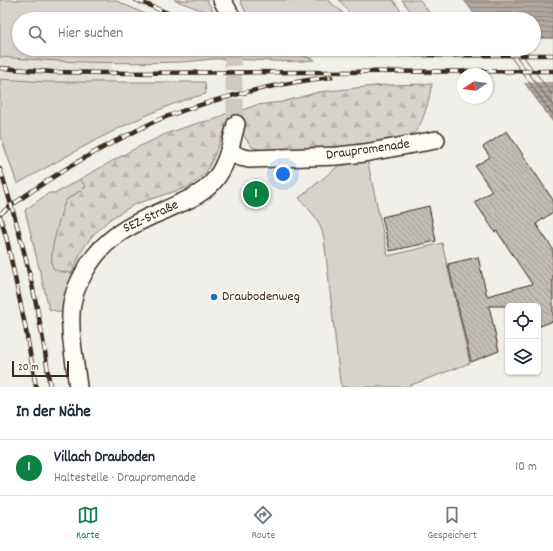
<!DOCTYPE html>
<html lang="de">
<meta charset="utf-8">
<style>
body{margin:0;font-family:Dekko,sans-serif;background:#f6f6f7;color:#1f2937}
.controls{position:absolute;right:12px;bottom:12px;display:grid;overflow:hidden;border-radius:6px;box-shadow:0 1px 3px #0004}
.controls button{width:36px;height:36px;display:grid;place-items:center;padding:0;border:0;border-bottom:1px solid #e0e1e3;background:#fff;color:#1f2937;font:20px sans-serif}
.compass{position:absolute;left:457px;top:68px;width:36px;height:36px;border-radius:50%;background:#fff;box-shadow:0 1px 3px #0004;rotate:257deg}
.scale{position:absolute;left:12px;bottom:10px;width:57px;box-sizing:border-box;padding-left:4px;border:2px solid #3b2a1e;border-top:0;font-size:11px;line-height:14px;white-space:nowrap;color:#3b2a1e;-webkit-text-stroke:3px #fdfcf7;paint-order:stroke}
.you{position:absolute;left:283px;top:174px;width:14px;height:14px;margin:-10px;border:3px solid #fff;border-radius:50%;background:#1a73e8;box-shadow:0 0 0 6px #1a73e833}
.badge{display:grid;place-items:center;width:26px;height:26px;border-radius:50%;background:#0b8043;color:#fff;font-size:13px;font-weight:700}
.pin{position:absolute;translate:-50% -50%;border:2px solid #fff;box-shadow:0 1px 4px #0006}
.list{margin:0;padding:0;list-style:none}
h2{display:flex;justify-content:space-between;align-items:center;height:52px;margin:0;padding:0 16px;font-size:17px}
h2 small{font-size:13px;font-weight:400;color:#747a83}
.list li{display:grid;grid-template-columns:26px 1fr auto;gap:12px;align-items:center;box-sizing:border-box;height:56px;padding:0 16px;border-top:1px solid #e0e1e3}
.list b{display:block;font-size:15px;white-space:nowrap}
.list p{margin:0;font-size:13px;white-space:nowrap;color:#747a83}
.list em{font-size:13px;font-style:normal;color:#747a83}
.icon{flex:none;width:22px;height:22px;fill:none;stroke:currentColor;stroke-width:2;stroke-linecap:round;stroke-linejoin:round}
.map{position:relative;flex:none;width:553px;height:387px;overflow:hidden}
.search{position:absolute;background:#fff;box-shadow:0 1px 3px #0004;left:12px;right:12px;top:12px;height:44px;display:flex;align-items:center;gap:10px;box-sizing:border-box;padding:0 14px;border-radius:22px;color:#747a83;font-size:15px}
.sheet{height:108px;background:#fff}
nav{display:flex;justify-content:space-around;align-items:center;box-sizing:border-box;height:56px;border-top:1px solid #e0e1e3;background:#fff;font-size:11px;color:#747a83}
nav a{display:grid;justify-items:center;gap:2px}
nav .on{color:#0b8043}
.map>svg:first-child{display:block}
.built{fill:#e3e0da}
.grass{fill:#d7d2cc;stroke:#897e75}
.forest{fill:url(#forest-firs);stroke:#897e75}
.water{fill:url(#water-rules);stroke:#80746b}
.pier{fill:#f1efea}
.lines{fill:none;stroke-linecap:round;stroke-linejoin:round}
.shore{stroke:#695c52;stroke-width:1}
.building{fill:url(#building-back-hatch);stroke:#3b2a1e}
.street-tunnel{stroke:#cdc8c1;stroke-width:17;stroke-dasharray:17 8;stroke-linecap:butt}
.street-casing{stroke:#3b2a1e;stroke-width:20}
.street{stroke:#fdfcf7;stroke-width:17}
.rail-casing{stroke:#3b2a1e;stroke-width:4.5}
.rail{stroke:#fdfcf7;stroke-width:3;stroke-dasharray:9;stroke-linecap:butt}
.poi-dot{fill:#1f6fb2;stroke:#fdfcf7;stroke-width:1.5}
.labels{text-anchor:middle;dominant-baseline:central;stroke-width:3;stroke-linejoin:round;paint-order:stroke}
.street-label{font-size:14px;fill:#3b2a1e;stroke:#fdfcf7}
.poi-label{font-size:14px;fill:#3b2a1e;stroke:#fdfcf7;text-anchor:start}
</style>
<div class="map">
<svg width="553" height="387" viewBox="0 0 553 387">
<defs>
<pattern id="forest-firs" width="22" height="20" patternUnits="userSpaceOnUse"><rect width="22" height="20" fill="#d7d2cc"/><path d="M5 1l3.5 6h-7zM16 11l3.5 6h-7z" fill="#b9b4af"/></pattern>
<pattern id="water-rules" width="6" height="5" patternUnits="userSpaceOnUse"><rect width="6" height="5" fill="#aea69f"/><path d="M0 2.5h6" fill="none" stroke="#8f8781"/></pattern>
<pattern id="building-back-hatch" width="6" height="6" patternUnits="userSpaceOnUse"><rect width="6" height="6" fill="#c1bcb4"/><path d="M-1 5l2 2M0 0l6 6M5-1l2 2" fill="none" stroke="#9e9992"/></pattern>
</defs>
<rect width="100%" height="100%" fill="#f1efea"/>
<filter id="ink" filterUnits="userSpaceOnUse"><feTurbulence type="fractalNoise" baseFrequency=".025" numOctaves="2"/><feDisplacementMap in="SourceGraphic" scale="8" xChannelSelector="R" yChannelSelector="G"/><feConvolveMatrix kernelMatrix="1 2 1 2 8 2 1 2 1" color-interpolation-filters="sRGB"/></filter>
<g filter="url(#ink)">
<path class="built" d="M0,0L19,19V49H107L117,86L0,83Z"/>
<g class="grass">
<path d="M0,0H115L156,19H19V49H268L299,54L315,60C281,64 246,58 212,59C201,60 190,62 179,62C119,64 59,62 0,57Z"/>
<path d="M174,0H207L215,15Z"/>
<path d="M240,0H328L342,12L347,19H249Z"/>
<path d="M339,0H393L407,19H352L345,7Z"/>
<path d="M402,0H420L434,19H416Z"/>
<path d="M0,79L47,82H205L206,94C196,97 186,99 176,103C121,124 69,155 17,184L0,134Z"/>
<path d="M367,159L388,256L442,243L470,363L406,387H342L340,382L324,238C319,218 312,213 299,198L342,163Z"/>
<path d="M80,179L86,187L66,200L64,205L52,254L59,271L72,273L63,313L49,309L25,210L49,193H56Z"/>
</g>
<path class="forest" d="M432,84C429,98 425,119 416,131C402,149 291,149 265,151L252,147L241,132L225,129L212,161L205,174L189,187L135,204L110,219L92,236L81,252L72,273C67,272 58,272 54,269C46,261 60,218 63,207L66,200L86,187L80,179L134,149L168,133L198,123L216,119L229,112L240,111L256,105L282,102L319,92L384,85Z"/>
<path class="water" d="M464,0H553V122L500,49H534V19H478Z"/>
<path class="pier" d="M534,39H553V82L522,83L498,50L534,49Z"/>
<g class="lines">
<g class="shore">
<path d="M505,49L553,115"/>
<path d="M511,49L553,106"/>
<path d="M518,49L553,96"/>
</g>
</g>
<g class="building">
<path d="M507,131L553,200V212L536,224L553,249V321L538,327V306H489L499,351L471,362L448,264L478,257L487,296L532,284L497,231L495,232L475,202L492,191L475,166L490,157L483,147Z"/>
<path d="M429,206L436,241L390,251L382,217Z"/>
</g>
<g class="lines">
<path class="street-tunnel" d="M232,49L236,124"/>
<defs>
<g id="street">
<path d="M222,0L231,16"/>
<path d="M229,151L240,157L249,159L338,156L364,153L436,140"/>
<path d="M78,387C75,361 67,324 73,299C75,289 80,280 85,271C103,238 131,224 165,210C182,202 199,197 212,183C227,167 231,144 236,124"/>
</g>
</defs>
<use href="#street" class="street-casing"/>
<use href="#street" class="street"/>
<defs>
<g id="rail">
<path d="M136,0L182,19"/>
<path d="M312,49C392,57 472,55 553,55"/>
<path d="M0,68L52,72L108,73L553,71"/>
<path d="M0,169C23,240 41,313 50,387"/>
<path d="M0,214C41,183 86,155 132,133C142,128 152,122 163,118C217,97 273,84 331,77"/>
<path d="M0,216L7,240L25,325L36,387"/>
</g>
</defs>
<use href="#rail" class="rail-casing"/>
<use href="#rail" class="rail"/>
</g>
</g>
<circle class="poi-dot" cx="214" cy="297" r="4"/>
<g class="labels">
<g class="street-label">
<text transform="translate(368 150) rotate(-8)">Draupromenade</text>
<text transform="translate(151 217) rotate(-25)">SEZ-Straße</text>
</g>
<g class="poi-label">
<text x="222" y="297">Draubodenweg</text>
</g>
</g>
</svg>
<div class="controls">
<button><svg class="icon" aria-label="locate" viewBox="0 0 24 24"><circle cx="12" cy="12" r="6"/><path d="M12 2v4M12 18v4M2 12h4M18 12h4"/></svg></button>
<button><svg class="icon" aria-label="layers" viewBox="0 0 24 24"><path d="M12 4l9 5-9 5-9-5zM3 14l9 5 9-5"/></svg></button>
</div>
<svg class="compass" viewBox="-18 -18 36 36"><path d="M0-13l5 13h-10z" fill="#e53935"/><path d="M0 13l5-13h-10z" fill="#747a83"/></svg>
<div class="scale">20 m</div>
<div class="you"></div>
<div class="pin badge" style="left:256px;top:194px">1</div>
<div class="search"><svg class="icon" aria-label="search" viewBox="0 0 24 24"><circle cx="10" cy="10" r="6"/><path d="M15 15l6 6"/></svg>Hier suchen</div>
</div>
<section class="sheet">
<h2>In der Nähe<small></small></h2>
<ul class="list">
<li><span class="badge">1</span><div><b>Villach Drauboden</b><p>Haltestelle · Draupromenade</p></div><em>10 m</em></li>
</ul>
</section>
<nav>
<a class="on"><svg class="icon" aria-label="map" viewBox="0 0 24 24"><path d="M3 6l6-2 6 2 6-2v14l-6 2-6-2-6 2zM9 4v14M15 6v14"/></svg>Karte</a>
<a><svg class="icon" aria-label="directions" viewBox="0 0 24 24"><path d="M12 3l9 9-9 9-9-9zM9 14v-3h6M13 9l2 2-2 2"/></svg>Route</a>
<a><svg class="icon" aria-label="saved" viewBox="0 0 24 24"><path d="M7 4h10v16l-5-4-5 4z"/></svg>Gespeichert</a>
</nav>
